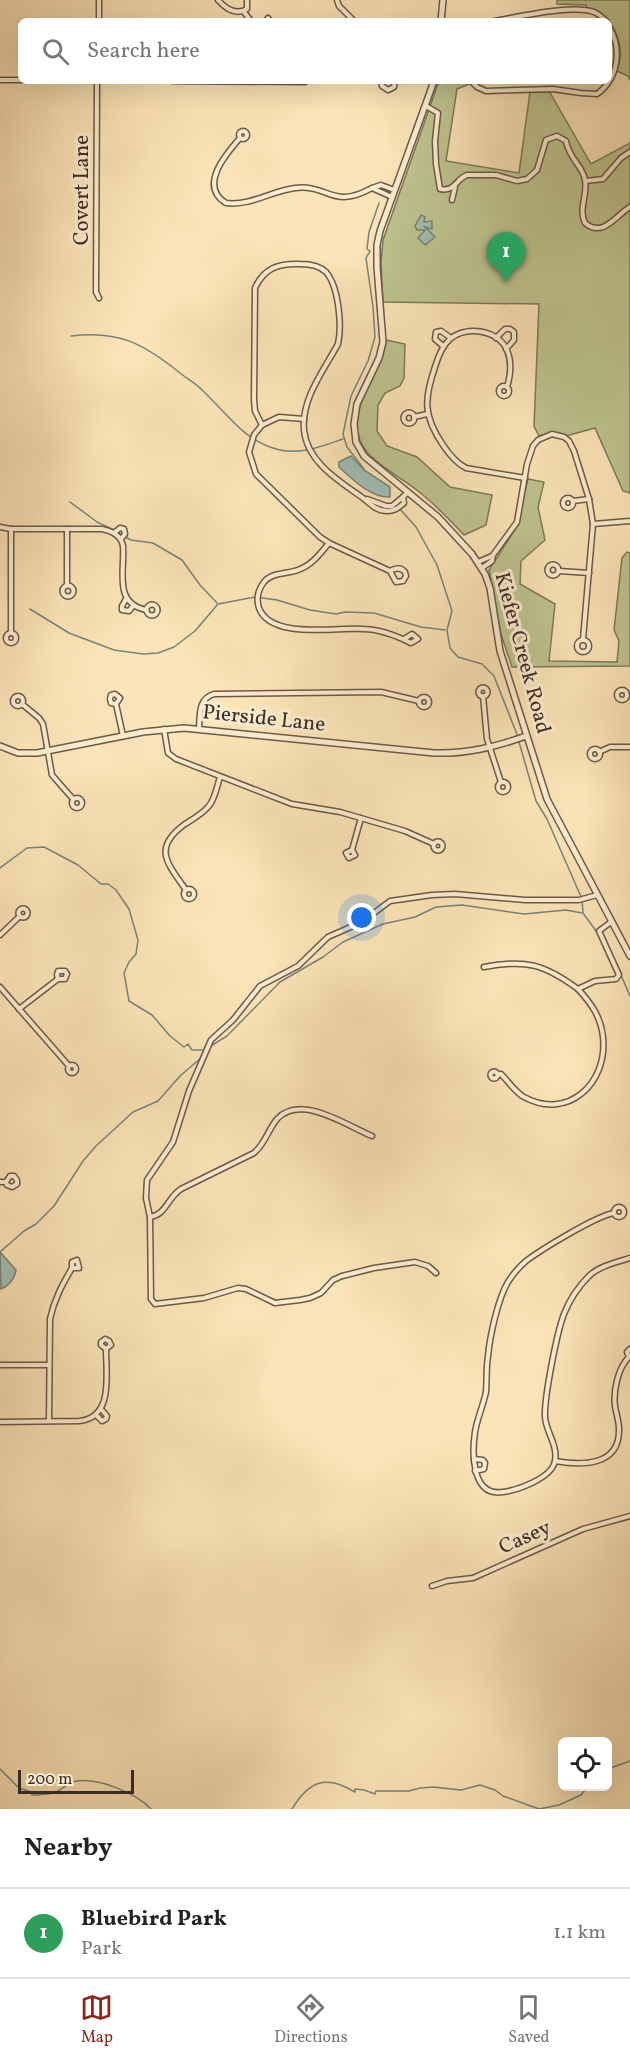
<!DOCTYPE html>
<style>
body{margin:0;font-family:Vollkorn,serif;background:#f2f2f2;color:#222}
.controls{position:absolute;right:18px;bottom:18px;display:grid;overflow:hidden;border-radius:9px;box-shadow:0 6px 24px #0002}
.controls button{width:54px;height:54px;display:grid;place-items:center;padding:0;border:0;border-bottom:2px solid #e0e0e0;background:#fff;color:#222;font:30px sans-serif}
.scale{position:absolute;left:18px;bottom:15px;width:116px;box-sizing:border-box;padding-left:6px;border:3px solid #3c2b24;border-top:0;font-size:16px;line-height:21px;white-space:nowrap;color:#3c2b24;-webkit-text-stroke:4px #fcedd0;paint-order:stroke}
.you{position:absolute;left:362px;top:918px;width:21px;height:21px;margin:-15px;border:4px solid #fff;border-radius:50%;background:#1a73e8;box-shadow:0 0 0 9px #1a73e833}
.badge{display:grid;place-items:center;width:39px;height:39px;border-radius:50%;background:#8f2418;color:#fff;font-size:20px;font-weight:700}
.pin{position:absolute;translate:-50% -50px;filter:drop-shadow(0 2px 3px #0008)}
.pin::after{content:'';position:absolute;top:32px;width:21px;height:18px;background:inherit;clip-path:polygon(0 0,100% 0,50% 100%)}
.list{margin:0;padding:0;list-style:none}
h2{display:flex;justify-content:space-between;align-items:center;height:78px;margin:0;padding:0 24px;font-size:26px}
h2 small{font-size:20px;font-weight:400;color:#767676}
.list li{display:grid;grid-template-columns:39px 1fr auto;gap:18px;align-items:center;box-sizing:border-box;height:90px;padding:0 24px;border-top:2px solid #e0e0e0}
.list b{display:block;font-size:22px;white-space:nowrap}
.list p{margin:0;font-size:20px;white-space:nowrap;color:#767676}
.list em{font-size:20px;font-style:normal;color:#767676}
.icon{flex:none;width:33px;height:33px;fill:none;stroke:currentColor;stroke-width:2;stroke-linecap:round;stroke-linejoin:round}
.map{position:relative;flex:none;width:630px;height:1809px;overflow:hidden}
.search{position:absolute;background:#fff;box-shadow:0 6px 24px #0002;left:18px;right:18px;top:18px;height:66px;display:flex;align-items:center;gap:15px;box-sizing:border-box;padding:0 21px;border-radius:9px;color:#767676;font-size:22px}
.sheet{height:168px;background:#fff}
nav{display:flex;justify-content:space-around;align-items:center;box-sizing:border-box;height:84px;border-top:2px solid #e0e0e0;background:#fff;font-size:16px;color:#767676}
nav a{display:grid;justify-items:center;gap:3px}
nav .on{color:#8f2418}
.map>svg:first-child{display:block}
.green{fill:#bec48f;stroke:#7d785a;stroke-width:1.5}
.water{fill:#a0beb4;stroke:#78837a;stroke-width:1.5}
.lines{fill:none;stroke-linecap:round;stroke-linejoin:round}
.stream{stroke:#78837a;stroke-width:1.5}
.minor-casing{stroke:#6c5949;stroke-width:7}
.tertiary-casing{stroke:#6c5949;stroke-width:8}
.minor{stroke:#fcedd0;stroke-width:4}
.tertiary{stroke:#fcedd0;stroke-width:5}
.labels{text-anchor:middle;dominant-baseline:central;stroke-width:6;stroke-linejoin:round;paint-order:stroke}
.street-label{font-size:21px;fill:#3c2b24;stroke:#fcedd0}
</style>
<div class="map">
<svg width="630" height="1809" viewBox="0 0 630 1809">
<rect width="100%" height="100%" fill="#fbe4b7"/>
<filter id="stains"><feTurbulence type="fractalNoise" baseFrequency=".00333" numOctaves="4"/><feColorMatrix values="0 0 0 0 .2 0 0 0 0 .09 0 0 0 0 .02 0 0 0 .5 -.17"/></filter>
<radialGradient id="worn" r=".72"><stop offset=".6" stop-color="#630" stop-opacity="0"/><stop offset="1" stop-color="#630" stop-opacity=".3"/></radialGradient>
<g class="green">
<path d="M557,0H630V80L628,76L617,71C626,46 614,13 587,8L586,5L557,4Z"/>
<path d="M439,81H468L469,84L457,89L446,161L519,173L530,92L549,91L591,164L630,143V493L623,491L595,428L566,436L553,432L539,436L534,426L539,304L383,302L381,262L383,240Z"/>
<path d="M386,340L405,344L404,378L400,386L385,393L378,405L377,431L387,446L417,457L450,487L492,495L486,525L464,535C449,519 435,504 418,491C391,469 349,456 358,413C364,388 380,366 386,340Z"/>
<path d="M528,479L544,482L538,507L545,540L521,561L520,584L555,604L549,661L617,662L619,641L614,630L622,558L627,552L630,553V666L512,667L501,634L489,570L516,528Z"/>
</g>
<g class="water">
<path d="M421,215L425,217L424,222L432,221V229L425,227L435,237L425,245L418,238L425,230H417L415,226Z"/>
<path d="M351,456L364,470L390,487V497C371,498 352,479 339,467V462Z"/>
<path d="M0,1252L16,1270C15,1278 9,1286 1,1289Z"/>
</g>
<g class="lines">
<g class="stream">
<path d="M71,336C119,330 144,344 180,373C187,379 196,383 202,390C226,412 243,440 276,449C299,456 322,446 343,439"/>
<path d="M364,469L347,447L343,434L351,396L368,361L375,337L373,307L366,258L370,251L367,249L369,232L379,203"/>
<path d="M70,502L97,522L114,530"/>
<path d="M399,508L416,527L437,565L452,611L447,630L450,648L458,657L482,664L494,676L518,737"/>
<path d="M118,533L131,540L153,543L182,560L200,585L217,603"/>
<path d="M30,609L69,633L114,650L143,654L158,653L174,647L195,631L218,604L255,597L277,600L310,610L336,614L345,612L374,613L421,627L445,630"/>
<path d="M519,742L536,801L547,819L582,899L583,913L599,935"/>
<path d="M0,868L27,848L44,847L78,865L101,884H108L116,890L129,909L138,940L136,954L129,962L124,973L129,1001L152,1015L170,1036L184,1047L188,1044L192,1050H203"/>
<path d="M611,954L617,966"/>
<path d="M620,973L630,996"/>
<path d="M209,1047L227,1036L280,982L323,957L343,942L383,924L415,917L436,907L462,905L524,914L566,910L582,913"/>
<path d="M0,1252L24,1231L36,1224L54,1206L83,1161L96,1146L133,1112L158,1101L180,1076L201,1058L205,1050"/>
<path d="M0,1769L19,1788L31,1792L32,1795C40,1795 48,1795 56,1792C63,1789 68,1782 77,1781C99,1778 136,1793 151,1809"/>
<path d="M608,1769L630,1761"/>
<path d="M292,1809C309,1781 326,1774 355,1792V1789L364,1790L375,1794L376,1791H409L420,1788L433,1787L461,1790L480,1785L495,1790L503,1796L539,1809L559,1805L581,1795L588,1786"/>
</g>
<defs>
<g id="minor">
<path d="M218,0C225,8 235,16 247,9V0"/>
<path d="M337,0L339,6L354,21"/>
<path d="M244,12L251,21"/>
<path d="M99,21V0"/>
<path d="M266,21L268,18"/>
<path d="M494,21C518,17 572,4 594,12C599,14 602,17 606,21"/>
<path d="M0,80H21"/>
<path d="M97,81L96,292L99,298"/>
<path d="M172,81L305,82"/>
<path d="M381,81L382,86L388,90L394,87L395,81"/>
<path d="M471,81L477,87L486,91L553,89L581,93L597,94C619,78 622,48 609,27"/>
<path d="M426,106L438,113L435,141L436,164L440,189C455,192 456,179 467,175H496L517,181L527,179L537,170L546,140L557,136L566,141C569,159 583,166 585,180C588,195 578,209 585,223C603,238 615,216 630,207"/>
<circle cx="243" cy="135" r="4"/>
<path d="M240,138C226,154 198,186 226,203C251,206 271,191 295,188C329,184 332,210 372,188"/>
<path d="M586,181L603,179L621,158L630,152"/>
<path d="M392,197L372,188L381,185L394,190"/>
<path d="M452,200L455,187"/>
<path d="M496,338L505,329H510L514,332V340L506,349"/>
<path d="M443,346L435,339L436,332L441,331L451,338"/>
<circle cx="504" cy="391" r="5"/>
<path d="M507,387C511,374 512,362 507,350C498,330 467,325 450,339C442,346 438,357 435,367C424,399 423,416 443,445C449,454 456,463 466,468L525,478"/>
<circle cx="409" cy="418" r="5.5"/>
<path d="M414,417L427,414"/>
<path d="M304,419L279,417L262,425L254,435L249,452L256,474L320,537L329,543L390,571L396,582L403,581L406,576L405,572C401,567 395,568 390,571"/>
<path d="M262,425L255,411L254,400L255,288C264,268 279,263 300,264C309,264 319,265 326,272C339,287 342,326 338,344C324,370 301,399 304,430C307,462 339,481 363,498C370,504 377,511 387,511C395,511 398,508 404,503L403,497L408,492"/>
<circle cx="568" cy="503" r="5"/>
<path d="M367,499L386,506H392L403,497"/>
<path d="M573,501L589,499"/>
<path d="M593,524L630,521"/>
<path d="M0,527L11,529H102C112,531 121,535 123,546C125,571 113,603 146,610"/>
<path d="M114,533L120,528L124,529L125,534L121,539"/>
<path d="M329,543C320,554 312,565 298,570C287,574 272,572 264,582C258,590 256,599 259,608C271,640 337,627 363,629C378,629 397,636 411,643L418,639L412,634L404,639"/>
<path d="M478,562L492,556"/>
<circle cx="553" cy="570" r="5.5"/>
<path d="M482,568L492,561L493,555L517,522L527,464L533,446L538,440L552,434L564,437L569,441L574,451L589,499L593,524L583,639"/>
<path d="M559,571L589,573"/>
<path d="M67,585V529"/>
<circle cx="68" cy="591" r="5.5"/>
<path d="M126,599L122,606V610L129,611L133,606"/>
<circle cx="152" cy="610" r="5.5"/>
<circle cx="11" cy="638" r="5"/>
<path d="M11,633V529"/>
<circle cx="583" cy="646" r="6"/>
<circle cx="483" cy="692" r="4.5"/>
<circle cx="622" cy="695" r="5"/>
<path d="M483,696L487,739L501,782"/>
<circle cx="18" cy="701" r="5"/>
<circle cx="424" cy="702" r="5"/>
<path d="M22,704L39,718L43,724L52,775L73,799"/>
<path d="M116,704L120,698L115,694L111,695L110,699L111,703L116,704L123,736"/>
<path d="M164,729L168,753L176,759L292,804L340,812L405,831L434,844"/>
<path d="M199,729C200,714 198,699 214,694L381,692L419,701"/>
<circle cx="595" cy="754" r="5"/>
<path d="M599,752L610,747H630"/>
<circle cx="503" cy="787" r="5"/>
<circle cx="77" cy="803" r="5"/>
<circle cx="438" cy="846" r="4.5"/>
<path d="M352,850L355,855L349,858L346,853L352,850L361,818"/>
<circle cx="189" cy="894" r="5"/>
<path d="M186,890C167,863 152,848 185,824C193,819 202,814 208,807C215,800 217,786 220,777"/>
<circle cx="23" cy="913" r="4.5"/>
<path d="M0,935L20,916"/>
<path d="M484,967C525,959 544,964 578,989"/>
<path d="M0,987L69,1066"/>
<path d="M19,1009L58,979H65L67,974L65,971H58L57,975L58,979"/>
<circle cx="72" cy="1069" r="4"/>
<circle cx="494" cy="1075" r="3.5"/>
<path d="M498,1075L501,1074C509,1082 515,1092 524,1097C568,1121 608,1083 603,1037C601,1017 591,1003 578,989L595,981L616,979L619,975L599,931L611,922"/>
<path d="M0,1182H6L7,1185L12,1187L17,1184V1180L14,1176H10L6,1182"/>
<circle cx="619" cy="1212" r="5"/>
<path d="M614,1213C596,1216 542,1249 526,1261C519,1267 513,1274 508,1282C498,1299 490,1335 488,1356C486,1368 487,1380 486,1392C483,1406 477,1419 475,1432C472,1452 471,1497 503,1492C518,1490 552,1478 555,1461C558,1445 546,1432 545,1417C544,1398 557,1332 564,1314C569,1301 579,1286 589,1276C599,1266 617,1262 630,1258"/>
<path d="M150,1217C166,1215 168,1197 181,1189L254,1153C265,1144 268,1130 277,1119C301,1093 347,1126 372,1136"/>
<path d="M436,1273L428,1266L415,1262L374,1268L342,1276L333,1280L321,1293L310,1298L300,1300L275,1303L246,1289L238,1288L204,1298L155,1304L151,1299L150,1217L146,1198L147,1180L173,1142L189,1091L211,1040L233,1020L260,986L298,966L328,937L362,922L390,901L432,895L455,894L525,900H579L597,895"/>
<path d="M629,1357L627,1352L630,1349"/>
<path d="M0,1365H49"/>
<path d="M96,1415L102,1421L106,1419L107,1416L101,1409"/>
<path d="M49,1421L50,1319C54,1300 62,1285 72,1268H79L77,1260L72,1262V1268"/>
<path d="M0,1422L79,1421C114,1418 106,1374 106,1349L111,1345L109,1341L105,1339L101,1342V1345L106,1349"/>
<path d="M474,1459L483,1460L485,1463L484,1469L475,1471"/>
<path d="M555,1461C582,1466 620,1466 619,1429C619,1421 616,1413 615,1406C613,1391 618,1368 629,1357"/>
<path d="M432,1586L447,1581L473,1578L583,1529L630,1516"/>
</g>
<g id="tertiary">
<path d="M441,21L443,0"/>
<path d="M434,81L380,231L377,245V267L383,342L379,358L357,404L354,424L356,442L364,456L438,517L472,554L485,574L490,588L500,651L547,799L630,956"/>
<path d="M0,746L18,753H37L143,732L184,728L434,753C467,754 495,747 526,736"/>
</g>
</defs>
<use href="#minor" class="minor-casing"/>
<use href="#tertiary" class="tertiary-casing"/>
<use href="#minor" class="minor"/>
<use href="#tertiary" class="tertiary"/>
</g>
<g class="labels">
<g class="street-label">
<text transform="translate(82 190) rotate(-90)">Covert Lane</text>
<text transform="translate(522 653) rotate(75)">Kiefer Creek Road</text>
<text transform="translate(264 719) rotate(6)">Pierside Lane</text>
<text transform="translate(525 1538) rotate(-24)">Casey</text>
</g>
</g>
<rect width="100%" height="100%" filter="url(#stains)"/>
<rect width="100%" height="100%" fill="url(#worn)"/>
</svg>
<div class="controls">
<button><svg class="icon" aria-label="locate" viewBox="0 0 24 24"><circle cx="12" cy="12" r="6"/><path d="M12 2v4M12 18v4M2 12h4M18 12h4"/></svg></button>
</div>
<div class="scale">200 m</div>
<div class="you"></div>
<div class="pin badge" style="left:506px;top:282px;background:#2e9e5b">1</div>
<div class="search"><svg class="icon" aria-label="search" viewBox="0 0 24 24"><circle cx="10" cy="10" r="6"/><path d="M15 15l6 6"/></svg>Search here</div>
</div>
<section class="sheet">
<h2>Nearby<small></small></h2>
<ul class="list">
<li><span class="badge" style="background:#2e9e5b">1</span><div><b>Bluebird Park</b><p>Park</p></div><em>1.1 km</em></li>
</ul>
</section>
<nav>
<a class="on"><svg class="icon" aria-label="map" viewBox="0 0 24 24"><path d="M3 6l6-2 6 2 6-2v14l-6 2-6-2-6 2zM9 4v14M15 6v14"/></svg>Map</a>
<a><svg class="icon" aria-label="directions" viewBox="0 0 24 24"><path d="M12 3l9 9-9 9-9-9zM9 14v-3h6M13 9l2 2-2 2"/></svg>Directions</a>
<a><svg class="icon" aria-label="saved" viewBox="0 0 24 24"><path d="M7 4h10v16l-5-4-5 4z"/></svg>Saved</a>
</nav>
